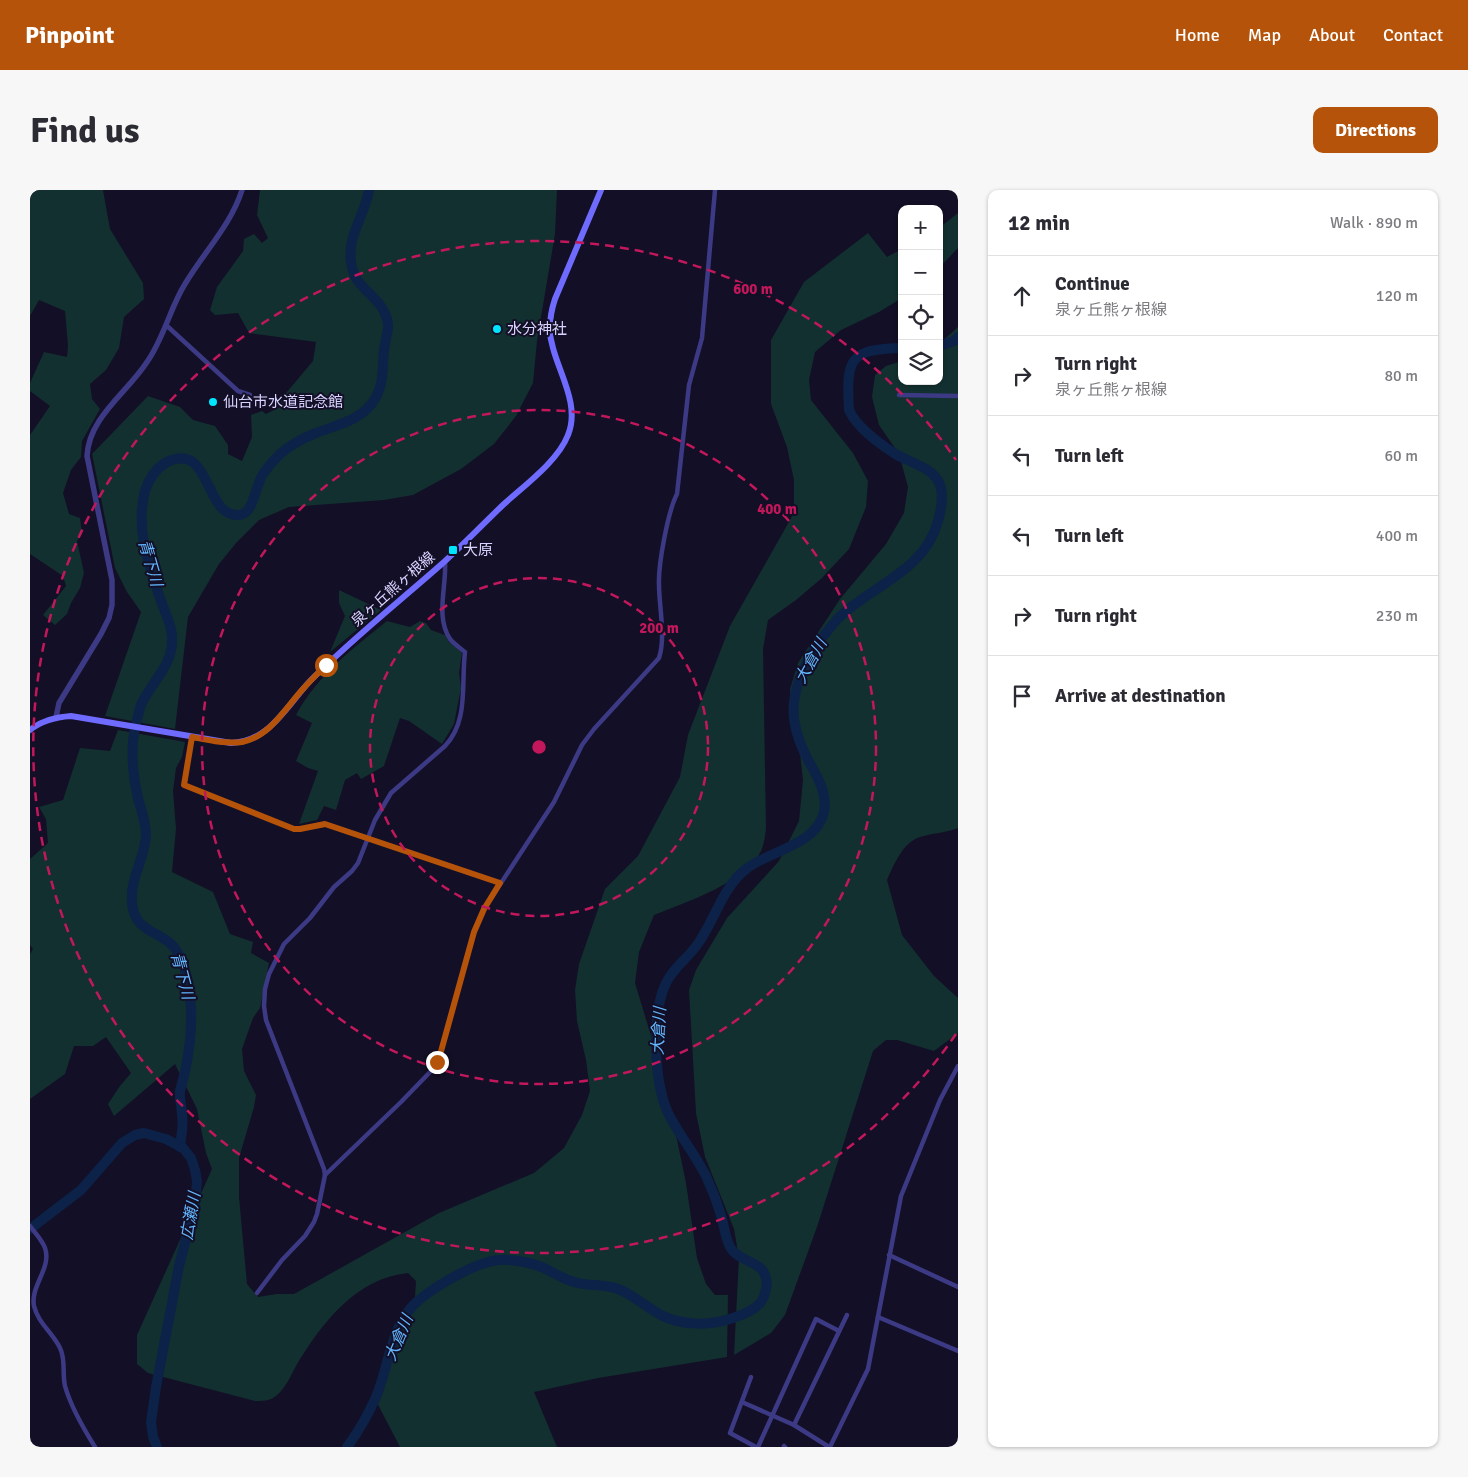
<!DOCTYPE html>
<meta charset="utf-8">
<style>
body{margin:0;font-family:Signika,"Noto Sans JP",sans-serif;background:#f7f7f7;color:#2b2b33}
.controls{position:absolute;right:15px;top:15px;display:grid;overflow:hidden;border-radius:10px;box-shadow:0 1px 4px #0004}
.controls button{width:45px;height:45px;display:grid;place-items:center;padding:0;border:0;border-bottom:1px solid #e1e1e2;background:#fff;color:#2b2b33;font:25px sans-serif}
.stop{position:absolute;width:15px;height:15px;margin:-11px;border:4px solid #b45309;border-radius:50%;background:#fff}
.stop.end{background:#b45309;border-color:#fff;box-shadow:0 1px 5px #0008}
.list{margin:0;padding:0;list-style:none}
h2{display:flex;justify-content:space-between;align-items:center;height:65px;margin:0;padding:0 20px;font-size:21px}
h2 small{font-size:16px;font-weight:400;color:#7c7c81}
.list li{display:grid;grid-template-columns:32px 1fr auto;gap:15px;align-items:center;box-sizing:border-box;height:80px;padding:0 20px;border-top:1px solid #e1e1e2}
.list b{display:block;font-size:19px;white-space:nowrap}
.list p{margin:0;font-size:16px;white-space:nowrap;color:#7c7c81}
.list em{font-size:16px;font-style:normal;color:#7c7c81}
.icon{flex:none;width:28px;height:28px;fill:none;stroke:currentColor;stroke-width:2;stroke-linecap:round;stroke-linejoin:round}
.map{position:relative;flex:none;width:928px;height:1257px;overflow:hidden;border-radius:10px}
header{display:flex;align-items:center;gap:30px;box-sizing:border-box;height:70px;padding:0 25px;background:#b45309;color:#fff}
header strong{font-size:24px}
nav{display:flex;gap:28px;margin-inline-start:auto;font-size:18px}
.intro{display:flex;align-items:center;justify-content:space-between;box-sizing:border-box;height:120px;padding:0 30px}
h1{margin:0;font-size:35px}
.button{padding:12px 22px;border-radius:10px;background:#b45309;color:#fff;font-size:18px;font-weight:700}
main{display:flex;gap:30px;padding:0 30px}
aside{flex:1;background:#fff;border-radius:10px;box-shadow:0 1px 4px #0004}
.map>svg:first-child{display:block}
.green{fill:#12302f}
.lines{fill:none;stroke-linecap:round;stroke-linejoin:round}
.river{stroke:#0c2248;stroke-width:10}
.minor{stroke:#3d3a85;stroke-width:4.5}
.tertiary{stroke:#3d3a85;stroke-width:5.5}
.secondary{stroke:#6f6bff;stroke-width:6}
.route{stroke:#b45309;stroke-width:6}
.ring{fill:none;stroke:#c2185b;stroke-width:2.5;stroke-dasharray:9 6}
.poi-dot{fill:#00e5ff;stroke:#130f26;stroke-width:2}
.labels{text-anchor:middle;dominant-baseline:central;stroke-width:4;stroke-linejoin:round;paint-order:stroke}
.poi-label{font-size:15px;fill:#d9d4ff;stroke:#130f26;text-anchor:start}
.street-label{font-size:15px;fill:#d9d4ff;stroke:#130f26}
.water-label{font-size:16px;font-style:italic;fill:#62b6ff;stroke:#130f26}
.centre{fill:#c2185b;stroke:#130f26;stroke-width:2.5}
.ring-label{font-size:15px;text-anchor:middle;font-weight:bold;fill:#c2185b;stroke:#130f26;stroke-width:4;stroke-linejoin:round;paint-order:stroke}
</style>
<header>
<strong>Pinpoint</strong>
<nav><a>Home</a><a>Map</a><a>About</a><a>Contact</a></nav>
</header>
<div class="intro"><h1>Find us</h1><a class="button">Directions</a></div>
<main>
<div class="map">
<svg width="928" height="1257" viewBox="0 0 928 1257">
<rect width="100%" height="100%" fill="#130f26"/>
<g class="green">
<path d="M0,0H73L80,39L113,93L114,109L94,127L89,158L76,180L60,194L62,209L70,219L52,251L51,267L41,280L33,303L39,324L50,328L52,344L47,351L54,383L50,398L41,413L37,424L25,435L13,425L36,396L33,386L0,364V245L20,216L0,201V193L14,162L37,167L38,156L35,121L9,110L0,126Z"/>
<path d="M230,0H527L525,44L507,151L503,193L486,226L464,254L431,279L383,305L354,310L259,317L229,330L207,352L189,374L158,427L145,539L75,526L111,422L97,402L85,378L62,264L118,206L150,217L163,230L185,236L198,255V264L212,271L222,247L221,225L232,221L236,224L250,217L251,209L283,171L286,152L219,143L208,123L185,125L180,120L187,97L213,61L214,49L224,44L232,53L238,48L227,25Z"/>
<path d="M928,23V58L909,78V38Z"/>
<path d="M838,43L857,67L872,59V108L849,122L811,140L785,162L779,190L781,210L823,263L838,291L836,317L819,359L792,388L766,410L738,430L733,459L736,639C735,646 734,655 731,661C717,692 654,713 624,725L609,762L605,793L629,872L645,940L656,993L667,1068L676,1094L685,1105H698L697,1167L568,1188L504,1202L527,1257H370L344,1207L346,1195L353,1171L385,1107L386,1091L378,1083C326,1088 291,1134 266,1176C260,1187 253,1204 241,1209C236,1211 230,1211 225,1211L118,1183L107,1174V1145L182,979L176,963L167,919L145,874L84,926L78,914L90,896L101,883L76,847L63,856H44L35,884L0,909V764L3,759L0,755V669L18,653L16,629L9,617L33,610L50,558L80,561L88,540L155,552L152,567L146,578L143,601L146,639L142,682L183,702L200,744L223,752L221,763L239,773L230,818L223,828L212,859L214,881L226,905L224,917L209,968V1007L217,1094L228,1107L247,1104H264L409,1023L504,983L534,958L552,925L560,901L556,870L547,831L545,800L549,774L575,699L608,666L650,587L658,545L700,436L764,323V290L757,257L741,214V150L774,92Z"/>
<path d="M928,137V638C915,643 903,643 890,647C872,653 864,675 857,690L872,745L904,786L928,808V843L904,861L867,850H856L843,861L787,1037L755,1125L741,1143L704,1165L709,1068L704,1039L675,967L666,923L659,800L666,780L697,728L749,671L769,631L773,590L769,554L762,528L760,499L768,473L810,409L856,354L874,323L878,297L869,264L849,235L842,207L845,185L856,176L872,171V191H909V154Z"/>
<path d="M309,400L351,420L300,462L315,426L309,413Z"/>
<path d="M357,431L380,437L390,431L396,433L401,440L415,445L419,452L432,463L429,483L431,498L424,534L412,554L379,531L370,528L354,576L331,589L327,583L315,590L306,620L294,616L287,630L269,634L288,581L278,578L266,571L282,533L266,525C287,486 322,459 357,431Z"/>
</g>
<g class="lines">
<g class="river">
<path d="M909,156L924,151L928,147"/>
<path d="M150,957C151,946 154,936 152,925C152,917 149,910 150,901C152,892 155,884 156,876C163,841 165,798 149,765C137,739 104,747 102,712C100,688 115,668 116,645C116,632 111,620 108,608C102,582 100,558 106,533C108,527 109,520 111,515C121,492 144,475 142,447C142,435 135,423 131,411C119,376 105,339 115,301C119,289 126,278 137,272C182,251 173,327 209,325C224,324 225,296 233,284C237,278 243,271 249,265C260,255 273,248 286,243C304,236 323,232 337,219C355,201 352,182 354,160C356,142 363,136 352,118C342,101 324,97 321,72C317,46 335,25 339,0"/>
<path d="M0,1039L51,1000L92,953L105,945L114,943L136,949L153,958L161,968L165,980L167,991L165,1014L149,1076L126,1197L121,1232L123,1247L127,1257"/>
<path d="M317,1257C329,1241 338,1225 346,1207C359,1176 361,1132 389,1110C407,1095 446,1072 469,1070C485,1069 504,1073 518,1080C528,1085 537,1091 548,1093C561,1096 575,1094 588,1099C604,1105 616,1117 631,1125C652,1136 680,1136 703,1128C712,1125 725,1120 731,1112C735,1106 738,1095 736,1088C732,1070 708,1072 700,1057C695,1047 694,1035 691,1025C687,1012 682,999 676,986C665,964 649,945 638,923C624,892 621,824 636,793C643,778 658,768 667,755C685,730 692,698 716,679C740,660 786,656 794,622C798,602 786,585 777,568C757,529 760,504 780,466C787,455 795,443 804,433C837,396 894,384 908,331C911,321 913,309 911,298C907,279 882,273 867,265C850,254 827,238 819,220C816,169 819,159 872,158"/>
</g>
<g class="minor">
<path d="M136,135L208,201L220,205"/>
<path d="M869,205L928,206"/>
<path d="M162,547L154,595L264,639H270L295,634L470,693"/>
<path d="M295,985L371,912L402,880L410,865L444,742L454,719L524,612L552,555L564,539L629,468C636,447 629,416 629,395C628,375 638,321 647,304L659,195L672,148L685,0"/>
<path d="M0,1036C5,1043 12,1050 15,1058C22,1078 0,1096 4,1116C8,1133 23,1143 30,1158C36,1170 32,1183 35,1196C40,1214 55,1241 65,1257"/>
<path d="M859,1065L928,1097"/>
<path d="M227,1103L252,1070L275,1046L284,1032L287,1024L295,985L294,979L236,830L234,816L235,799L239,784L254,754L280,728L304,697L322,681L328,673L345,630L361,603L415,556C439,531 431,494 435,462C430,458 424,454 420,449C405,427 417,395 415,371"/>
<path d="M848,1127L928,1161"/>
<path d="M721,1187L700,1243L726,1257"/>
<path d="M712,1212L764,1235L799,1257"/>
<path d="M764,1235L817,1125"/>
<path d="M754,1256L755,1257"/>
<path d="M728,1257L786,1129L809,1141"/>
<path d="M800,1257L838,1179L871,1006L910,910L928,876"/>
</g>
<path class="tertiary" d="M26,527L29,513L71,444L79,428L82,415V390L57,266C59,227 97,203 117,172C134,148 140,118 155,94C174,62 201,35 212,0"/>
<path class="secondary" d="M0,540C12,530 26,527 41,526L201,553C240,552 257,515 281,490C323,448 370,411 414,372C435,353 454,333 474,314C495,295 528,271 538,245C550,216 530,185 523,158C518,142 520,124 525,109L571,0"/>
</g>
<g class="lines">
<path class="route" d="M296,475C288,483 280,491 272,500C255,519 239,547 212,552C195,554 178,550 162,547L154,595L264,639H270L295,634L470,693L454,719L444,742L410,865L407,872"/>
</g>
<g class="ring">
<circle cx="509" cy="557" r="169"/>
<circle cx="509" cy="557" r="337"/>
<path d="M926 844A506 506 0 1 1 926 270"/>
</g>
<g class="poi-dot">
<circle cx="467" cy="139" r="5"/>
<circle cx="183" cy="212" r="5"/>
<rect x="418" y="355" width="10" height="10" rx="2.5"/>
</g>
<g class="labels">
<g class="poi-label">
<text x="477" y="139">水分神社</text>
<text x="193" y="212">仙台市水道記念館</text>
<text x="433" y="360">大原</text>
</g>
<g class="street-label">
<text transform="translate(363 399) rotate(-41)">泉ヶ丘熊ヶ根線</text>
</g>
<g class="water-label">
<text transform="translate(120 373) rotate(74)">青下川</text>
<text transform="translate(781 471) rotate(-61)">大倉川</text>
<text transform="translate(152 786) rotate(75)">青下川</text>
<text transform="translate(629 841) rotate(-87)">大倉川</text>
<text transform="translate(161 1026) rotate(-80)">広瀬川</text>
<text transform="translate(369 1148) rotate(-67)">大倉川</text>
</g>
</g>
<circle cx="509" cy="557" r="8" class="centre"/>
<g class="ring-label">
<text x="723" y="104">600 m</text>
<text x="747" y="324">400 m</text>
<text x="629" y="443">200 m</text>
</g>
</svg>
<div class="controls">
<button>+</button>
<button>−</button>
<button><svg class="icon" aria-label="locate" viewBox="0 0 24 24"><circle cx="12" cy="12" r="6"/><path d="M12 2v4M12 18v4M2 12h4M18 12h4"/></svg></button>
<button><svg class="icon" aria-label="layers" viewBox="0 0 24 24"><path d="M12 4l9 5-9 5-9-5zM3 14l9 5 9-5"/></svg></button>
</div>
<div class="stop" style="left:296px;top:475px"></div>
<div class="stop end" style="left:407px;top:872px"></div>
</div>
<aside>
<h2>12 min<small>Walk · 890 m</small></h2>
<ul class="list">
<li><svg class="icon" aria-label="ahead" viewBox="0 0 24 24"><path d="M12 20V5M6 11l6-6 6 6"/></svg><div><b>Continue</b><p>泉ヶ丘熊ヶ根線</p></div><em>120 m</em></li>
<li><svg class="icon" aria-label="right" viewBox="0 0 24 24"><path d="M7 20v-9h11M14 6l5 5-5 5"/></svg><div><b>Turn right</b><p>泉ヶ丘熊ヶ根線</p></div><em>80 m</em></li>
<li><svg class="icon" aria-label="left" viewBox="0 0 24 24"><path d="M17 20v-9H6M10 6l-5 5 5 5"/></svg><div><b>Turn left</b></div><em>60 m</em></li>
<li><svg class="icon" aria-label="left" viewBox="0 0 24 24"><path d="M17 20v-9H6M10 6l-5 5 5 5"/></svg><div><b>Turn left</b></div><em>400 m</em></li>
<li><svg class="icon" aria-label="right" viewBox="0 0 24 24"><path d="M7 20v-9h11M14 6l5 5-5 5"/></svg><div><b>Turn right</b></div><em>230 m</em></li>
<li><svg class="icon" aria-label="arrive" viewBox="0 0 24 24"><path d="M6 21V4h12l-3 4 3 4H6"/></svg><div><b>Arrive at destination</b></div></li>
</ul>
</aside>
</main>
